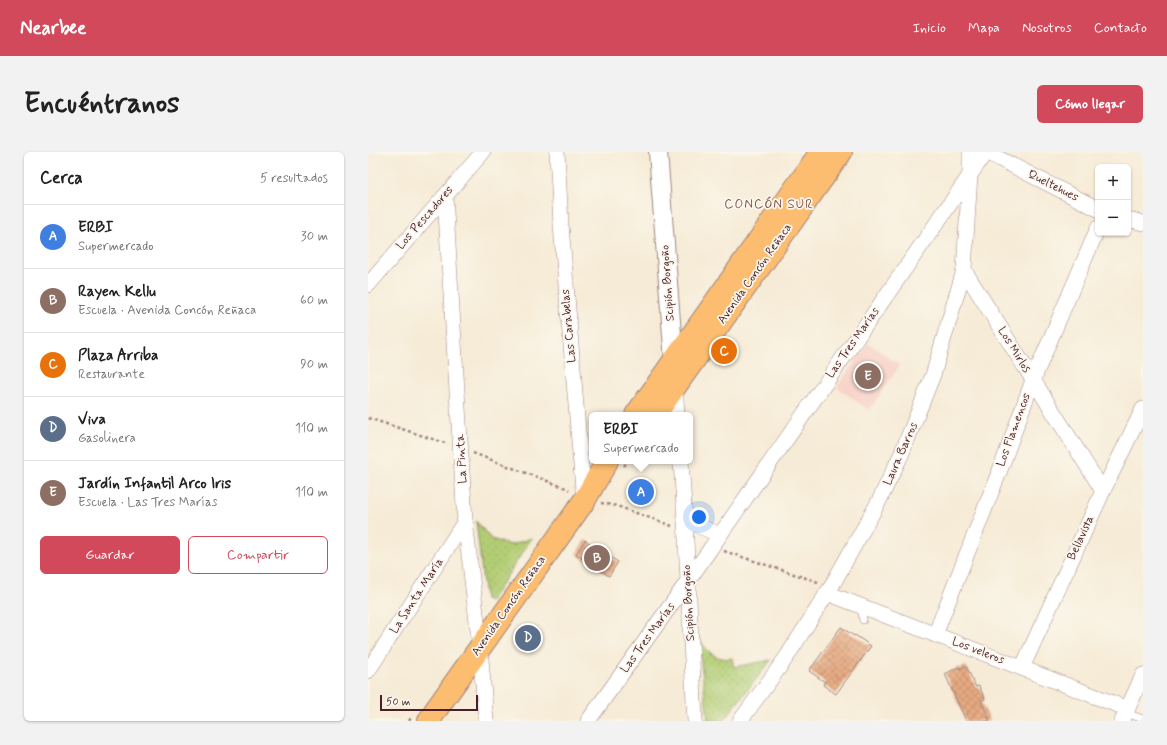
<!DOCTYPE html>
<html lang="es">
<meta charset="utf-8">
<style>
body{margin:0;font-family:Mynerve,sans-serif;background:#f2f2f2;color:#222}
.controls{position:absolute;right:12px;top:12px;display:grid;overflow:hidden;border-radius:6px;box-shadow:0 1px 3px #0004}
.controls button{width:36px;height:36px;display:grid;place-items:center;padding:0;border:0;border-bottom:1px solid #e0e0e0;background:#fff;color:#222;font:20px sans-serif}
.scale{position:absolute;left:12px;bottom:10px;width:98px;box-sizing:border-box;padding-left:4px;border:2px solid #4a1f2b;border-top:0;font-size:11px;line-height:14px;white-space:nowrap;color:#4a1f2b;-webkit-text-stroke:3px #fbf7ec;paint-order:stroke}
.you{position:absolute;left:331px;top:365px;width:14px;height:14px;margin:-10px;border:3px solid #fff;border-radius:50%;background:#1a73e8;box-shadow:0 0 0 6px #1a73e833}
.badge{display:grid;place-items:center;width:26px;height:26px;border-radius:50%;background:#d1495b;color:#fff;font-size:13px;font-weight:700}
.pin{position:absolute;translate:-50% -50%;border:2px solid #fff;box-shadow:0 1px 4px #0006}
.popup{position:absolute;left:221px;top:260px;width:104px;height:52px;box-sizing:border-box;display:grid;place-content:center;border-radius:6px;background:#fff;filter:drop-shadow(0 1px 3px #0005);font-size:13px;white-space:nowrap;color:#767676}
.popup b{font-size:15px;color:#222}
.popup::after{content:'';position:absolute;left:50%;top:100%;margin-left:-8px;border:8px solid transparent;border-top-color:#fff}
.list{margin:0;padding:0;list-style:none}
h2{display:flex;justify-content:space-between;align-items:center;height:52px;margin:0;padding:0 16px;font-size:17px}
h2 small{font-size:13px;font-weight:400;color:#767676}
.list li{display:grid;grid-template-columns:26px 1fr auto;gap:12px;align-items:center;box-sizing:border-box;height:64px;padding:0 16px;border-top:1px solid #e0e0e0}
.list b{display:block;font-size:15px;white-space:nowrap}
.list p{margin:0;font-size:13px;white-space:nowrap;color:#767676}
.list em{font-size:13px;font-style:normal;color:#767676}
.actions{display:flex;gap:8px;padding:12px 16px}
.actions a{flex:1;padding:9px 0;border:1px solid #d1495b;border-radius:6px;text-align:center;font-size:14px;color:#d1495b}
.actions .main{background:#d1495b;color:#fff}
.map{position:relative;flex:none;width:775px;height:569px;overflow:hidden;border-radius:6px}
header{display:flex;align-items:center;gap:24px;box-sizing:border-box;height:56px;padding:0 20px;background:#d1495b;color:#fff}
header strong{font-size:19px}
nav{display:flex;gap:22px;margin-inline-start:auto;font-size:14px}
.intro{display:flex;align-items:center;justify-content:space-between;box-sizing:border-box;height:96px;padding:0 24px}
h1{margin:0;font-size:28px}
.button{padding:10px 18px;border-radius:6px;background:#d1495b;color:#fff;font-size:14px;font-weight:700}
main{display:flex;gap:24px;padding:0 24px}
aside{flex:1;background:#fff;border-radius:6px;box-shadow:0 1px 3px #0004}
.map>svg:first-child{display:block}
.built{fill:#f7d1c7}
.grass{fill:url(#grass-dots);stroke:#7e7650}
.building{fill:url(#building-cross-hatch)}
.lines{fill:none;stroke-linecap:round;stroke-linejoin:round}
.service-casing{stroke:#a08580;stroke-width:8}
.minor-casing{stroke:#a08580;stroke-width:16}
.tertiary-casing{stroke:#a08580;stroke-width:20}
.primary-casing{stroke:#a08580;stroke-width:24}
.path{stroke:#a08580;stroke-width:2.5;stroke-dasharray:3 3;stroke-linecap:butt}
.service{stroke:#fff;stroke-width:7}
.minor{stroke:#fff;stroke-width:15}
.tertiary{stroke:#fff;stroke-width:18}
.primary{stroke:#fcbd6f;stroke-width:22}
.labels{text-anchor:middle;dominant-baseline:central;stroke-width:3.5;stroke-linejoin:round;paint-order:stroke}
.street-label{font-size:12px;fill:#4a1f2b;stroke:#fbf7ec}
.neighbourhood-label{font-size:13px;letter-spacing:1px;fill:#815049;stroke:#fbf7ec}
</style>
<header>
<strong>Nearbee</strong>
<nav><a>Inicio</a><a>Mapa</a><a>Nosotros</a><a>Contacto</a></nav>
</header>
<div class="intro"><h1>Encuéntranos</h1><a class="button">Cómo llegar</a></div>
<main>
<aside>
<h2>Cerca<small>5 resultados</small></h2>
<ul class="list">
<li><span class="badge" style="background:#3f7fe0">A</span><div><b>ERBI</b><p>Supermercado</p></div><em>30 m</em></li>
<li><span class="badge" style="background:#8d6e63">B</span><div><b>Rayen Kellu</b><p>Escuela · Avenida Concón Reñaca</p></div><em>60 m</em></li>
<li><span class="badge" style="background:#e8710a">C</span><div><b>Plaza Arriba</b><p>Restaurante</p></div><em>90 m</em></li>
<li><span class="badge" style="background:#5c6f8a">D</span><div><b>Viva</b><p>Gasolinera</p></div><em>110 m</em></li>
<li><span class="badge" style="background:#8d6e63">E</span><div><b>Jardín Infantil Arco Iris</b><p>Escuela · Las Tres Marías</p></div><em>110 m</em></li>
</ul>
<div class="actions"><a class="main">Guardar</a><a>Compartir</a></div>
</aside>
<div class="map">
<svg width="775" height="569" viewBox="0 0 775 569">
<defs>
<pattern id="grass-dots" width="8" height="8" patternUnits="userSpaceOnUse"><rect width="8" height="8" fill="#b2ce74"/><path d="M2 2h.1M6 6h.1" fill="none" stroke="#9bb065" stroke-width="1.8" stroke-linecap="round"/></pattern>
<pattern id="building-cross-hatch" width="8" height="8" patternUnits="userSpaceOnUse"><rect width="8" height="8" fill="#e7aa82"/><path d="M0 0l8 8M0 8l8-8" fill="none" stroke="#bd8a6b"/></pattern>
</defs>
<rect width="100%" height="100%" fill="#fbf7ec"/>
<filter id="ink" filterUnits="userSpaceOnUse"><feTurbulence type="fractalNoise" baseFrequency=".025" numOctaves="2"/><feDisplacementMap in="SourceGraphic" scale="8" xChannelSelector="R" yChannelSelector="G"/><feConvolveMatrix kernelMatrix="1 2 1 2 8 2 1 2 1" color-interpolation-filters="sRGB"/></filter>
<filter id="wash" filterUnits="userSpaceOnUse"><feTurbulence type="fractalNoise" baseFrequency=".012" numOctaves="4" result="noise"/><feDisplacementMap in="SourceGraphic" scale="16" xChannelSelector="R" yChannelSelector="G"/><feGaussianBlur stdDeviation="0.9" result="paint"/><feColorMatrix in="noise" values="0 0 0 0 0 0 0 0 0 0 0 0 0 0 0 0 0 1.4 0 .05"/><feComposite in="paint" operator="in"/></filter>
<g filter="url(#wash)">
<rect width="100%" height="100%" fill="#f6ebd6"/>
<path class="built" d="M500,191L532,213L501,258L469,235Z"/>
<g class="grass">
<path d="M108,369L123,387L143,393L164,386L122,450L117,447Z"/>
<path d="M330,485C339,499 347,509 364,506L366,515L403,508L355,569H340Z"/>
</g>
<g id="blocks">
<g class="building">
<path d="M217,388L250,410L241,424L208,402Z"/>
<path d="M473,475L486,484L487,483L503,494L468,542L455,533L457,530L441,519Z"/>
<path d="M598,514L608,535L611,534L617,547L613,549L622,569H598L577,522L591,515L592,517Z"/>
</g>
</g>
</g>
<g filter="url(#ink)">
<use href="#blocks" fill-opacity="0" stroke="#a08580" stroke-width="1"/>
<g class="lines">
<defs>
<g id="service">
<path d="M493,454L495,468"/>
<path d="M758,561L775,567"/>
</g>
<g id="minor">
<path d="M189,0L193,73L216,349"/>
<path d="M618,0L730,57"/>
<path d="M77,44L97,369L112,495L118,569"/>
<path d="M760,67L775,71"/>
<path d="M596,118L735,339"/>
<path d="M0,133L115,0"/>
<path d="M307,232L309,263"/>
<path d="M313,309L317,368L327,569"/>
<path d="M317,368L352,383"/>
<path d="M459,441L760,557"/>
<path d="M567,483L632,318L665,228L730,76"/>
<path d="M654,516L735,339L775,257"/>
<path d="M0,519L97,369"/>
<path d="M220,569L320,429L618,0"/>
<path d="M372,569L418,506L463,435L511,349L533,303L565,223L596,118L602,22V0"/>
<path d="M754,569L775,523"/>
</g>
<path id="tertiary" d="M290,0L306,209"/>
<g id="primary">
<path d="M268,263L453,0"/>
<path d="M287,263L473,0"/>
<path d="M61,569L67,559L216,349L239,309"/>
</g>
</defs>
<use href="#service" class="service-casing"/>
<use href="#minor" class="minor-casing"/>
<use href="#tertiary" class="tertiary-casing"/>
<use href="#primary" class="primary-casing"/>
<g class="path">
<path d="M0,266L80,292"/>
<path d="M105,301L198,336L201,338"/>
<path d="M256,314L260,309"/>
<path d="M233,351L249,354L304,374"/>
<path d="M356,399L450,430"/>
<path d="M41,569L44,564"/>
</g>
<use href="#service" class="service"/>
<use href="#minor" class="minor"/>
<use href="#tertiary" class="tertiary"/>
<use href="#primary" class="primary"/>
</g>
</g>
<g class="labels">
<g class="street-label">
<text transform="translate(685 34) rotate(27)">Queltehues</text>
<text transform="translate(57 66) rotate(-49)">Los Pescadores</text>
<text transform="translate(387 122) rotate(-55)">Avenida Concón Reñaca</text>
<text transform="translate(300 131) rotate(-94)">Scipión Borgoño</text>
<text transform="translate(201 174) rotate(-95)">Las Carabelas</text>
<text transform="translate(485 191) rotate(-55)">Las Tres Marías</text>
<text transform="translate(646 198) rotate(58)">Los Mirlos</text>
<text transform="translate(646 278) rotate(-70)">Los Flamencos</text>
<text transform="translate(533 302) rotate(-66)">Laura Barros</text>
<text transform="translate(94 307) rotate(-93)">La Pinta</text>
<text transform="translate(713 386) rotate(-65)">Bellavista</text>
<text transform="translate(49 444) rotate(-57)">La Santa María</text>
<text transform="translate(321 451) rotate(-93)">Scipión Borgoño</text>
<text transform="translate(141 454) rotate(-55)">Avenida Concón Reñaca</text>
<text transform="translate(280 486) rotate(-54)">Las Tres Marías</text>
<text transform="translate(610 499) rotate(21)">Los veleros</text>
</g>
<g class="neighbourhood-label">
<text x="401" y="52">CONCÓN SUR</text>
</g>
</g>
</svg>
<div class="controls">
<button>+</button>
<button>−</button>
</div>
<div class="scale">50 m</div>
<div class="you"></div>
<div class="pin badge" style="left:273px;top:340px;background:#3f7fe0">A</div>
<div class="popup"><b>ERBI</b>Supermercado</div>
<div class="pin badge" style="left:229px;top:406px;background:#8d6e63">B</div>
<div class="pin badge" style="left:356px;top:199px;background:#e8710a">C</div>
<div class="pin badge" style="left:160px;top:486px;background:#5c6f8a">D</div>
<div class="pin badge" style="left:500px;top:224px;background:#8d6e63">E</div>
</div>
</main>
